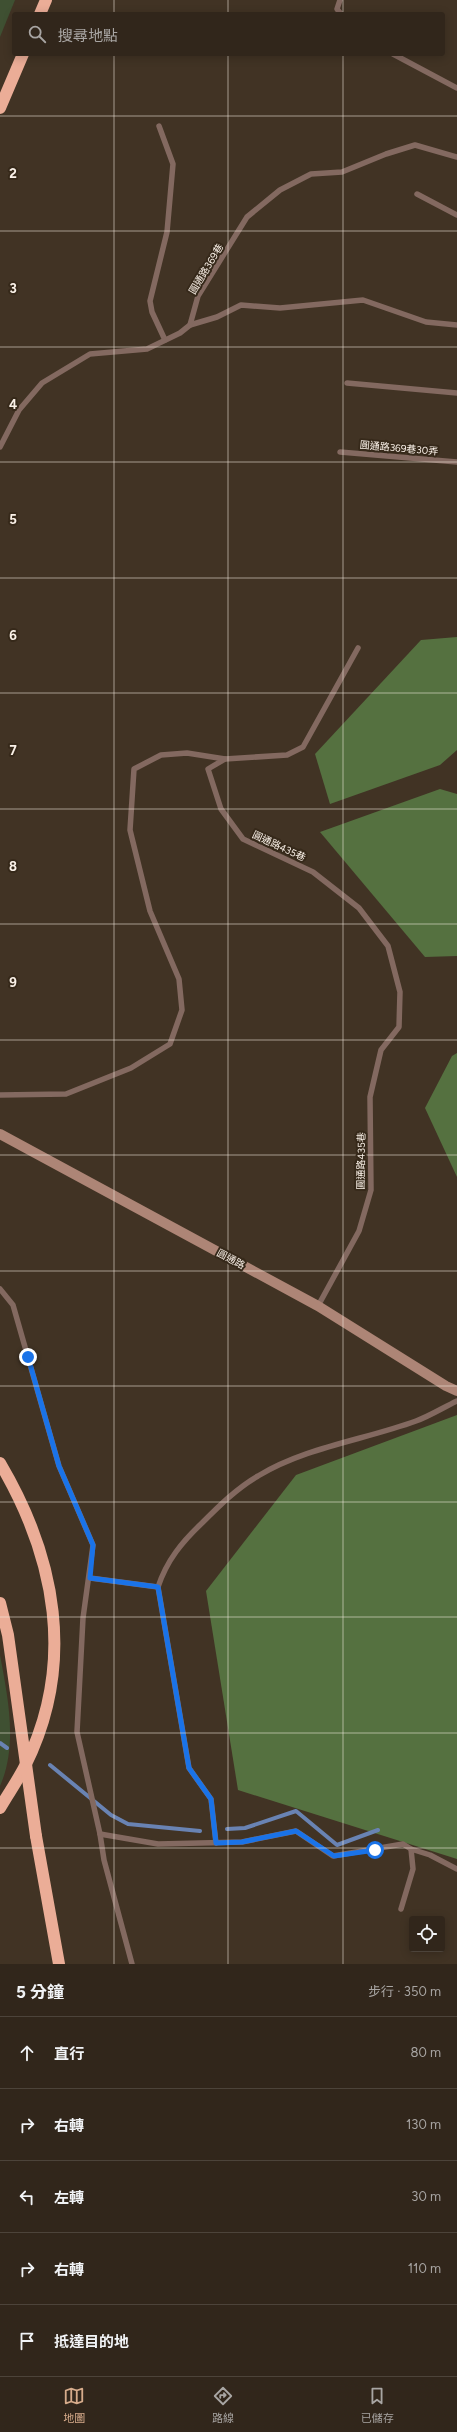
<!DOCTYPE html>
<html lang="zh-TW">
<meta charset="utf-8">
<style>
body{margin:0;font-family:Figtree,"Noto Sans TC",sans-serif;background:#3d3228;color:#f1f3f6}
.controls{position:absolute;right:12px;bottom:12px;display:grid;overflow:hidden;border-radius:4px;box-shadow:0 2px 10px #0003}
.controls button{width:36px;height:36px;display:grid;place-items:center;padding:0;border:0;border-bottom:1px solid #4c433a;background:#31261b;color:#f1f3f6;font:20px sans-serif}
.stop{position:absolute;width:12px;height:12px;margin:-9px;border:3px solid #1a73e8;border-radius:50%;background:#fff}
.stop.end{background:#1a73e8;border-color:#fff;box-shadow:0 1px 4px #0008}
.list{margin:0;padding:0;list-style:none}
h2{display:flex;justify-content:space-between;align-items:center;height:52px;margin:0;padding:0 16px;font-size:17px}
h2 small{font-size:13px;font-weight:400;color:#a8a5a3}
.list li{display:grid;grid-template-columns:26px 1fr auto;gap:12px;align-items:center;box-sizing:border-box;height:72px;padding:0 16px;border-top:1px solid #4c433a}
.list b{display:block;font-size:15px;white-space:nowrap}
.list em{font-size:13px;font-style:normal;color:#a8a5a3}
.icon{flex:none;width:22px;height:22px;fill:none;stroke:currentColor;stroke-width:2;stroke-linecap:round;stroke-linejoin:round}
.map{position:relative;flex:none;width:457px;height:1964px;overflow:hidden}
.search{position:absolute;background:#31261b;box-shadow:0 2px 10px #0003;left:12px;right:12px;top:12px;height:44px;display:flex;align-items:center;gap:10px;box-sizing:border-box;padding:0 14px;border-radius:4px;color:#a8a5a3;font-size:15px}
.sheet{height:412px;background:#31261b}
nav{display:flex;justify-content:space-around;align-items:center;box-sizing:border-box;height:56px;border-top:1px solid #4c433a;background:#31261b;font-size:11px;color:#a8a5a3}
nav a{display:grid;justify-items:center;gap:2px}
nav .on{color:#d6ab8b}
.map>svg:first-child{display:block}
.green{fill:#3f5032}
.forest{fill:#557140}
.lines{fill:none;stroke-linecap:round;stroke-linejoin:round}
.stream{stroke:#6983b3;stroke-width:4}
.lane{stroke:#836960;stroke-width:5.5}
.secondary{stroke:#ad8576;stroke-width:10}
.highway{stroke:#ebad97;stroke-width:12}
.highway-bridge{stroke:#ebad97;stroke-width:12}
.route{stroke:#1a73e8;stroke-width:5}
.grid{fill:none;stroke:#faf1e8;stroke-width:1;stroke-opacity:0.55}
.labels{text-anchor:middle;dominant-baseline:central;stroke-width:4;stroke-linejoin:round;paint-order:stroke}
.street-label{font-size:10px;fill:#faf1e8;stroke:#36291a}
.grid-label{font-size:13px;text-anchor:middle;font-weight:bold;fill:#faf1e8;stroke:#36291a;stroke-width:4;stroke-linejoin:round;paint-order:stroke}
</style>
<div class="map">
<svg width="457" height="1964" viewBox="0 0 457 1964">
<rect width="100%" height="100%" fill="#413324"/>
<g class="green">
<path d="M0,0H15L0,37Z"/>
<path d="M0,1655C8,1698 18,1745 0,1786Z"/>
</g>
<g class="forest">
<path d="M457,637V750L440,765L330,804L315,754L421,640Z"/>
<path d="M440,789L457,794V956L425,957L320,832Z"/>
<path d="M457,1053V1177L425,1108L452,1056Z"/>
<path d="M457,1415V1859L238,1790L206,1591L296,1475Z"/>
</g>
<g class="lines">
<g class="stream">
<path d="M0,1743L7,1748"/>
<path d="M50,1765L111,1815L128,1824L200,1831"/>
<path d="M227,1829L245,1828L296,1811L337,1845L378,1830"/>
</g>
<g class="lane">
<path d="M340,0L337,9L341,14"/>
<path d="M393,54L457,88"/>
<path d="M159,126L173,164L167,232L150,301L152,312L165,340"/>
<path d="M417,194L457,215"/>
<path d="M190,325L217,317L241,305L280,308L363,300L426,322L457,325"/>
<path d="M347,383L457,393"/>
<path d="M0,447L19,410L42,383L90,354L147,349L180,333L190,325L198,296L247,217L280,190L311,174L342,172L386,154L415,145L457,157"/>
<path d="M340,452L457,462"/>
<path d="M225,759L287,755L303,747L358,648"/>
<path d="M0,1095L66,1094L131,1068L170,1044L182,1010L179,979L150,911L130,830L134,769L161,755L187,753L225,759L208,769L221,809L243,839L313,872L359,908L388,946L400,992L399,1027L381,1050L370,1097L371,1190L359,1231L318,1306"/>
<path d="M0,1289L13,1305L59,1466L93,1545L83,1618L77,1732L100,1834L104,1860L132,1964"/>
<path d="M90,1578L158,1587"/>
<path d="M100,1834L158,1844L242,1842L296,1831L333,1856L403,1844L411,1849L413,1869L401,1909"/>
<path d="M216,1843L211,1799L189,1768L158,1587C167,1560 182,1542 202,1523C219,1506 237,1488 258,1476C306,1447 364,1440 416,1421C430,1416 444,1407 457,1401"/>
<path d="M411,1849L430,1855L457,1869"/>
</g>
<path class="secondary" d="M0,1134L318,1306L446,1386L457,1391"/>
<g class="highway">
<path d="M40,14L46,0"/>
<path d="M0,108L23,54"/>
<path d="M0,1463C56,1558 76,1664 25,1766C18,1780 8,1794 0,1808"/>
<path d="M36,1836L59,1964"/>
</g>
<path class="highway-bridge" d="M0,1603L8,1635L36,1836"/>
</g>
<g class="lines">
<path class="route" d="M28,1357L59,1466L93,1545L90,1578L158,1587L189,1768L211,1799L216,1843L242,1842L296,1831L334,1856L375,1850"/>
</g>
<path class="grid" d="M114,0V14M228,0V14M343,0V14M114,54V1964M228,54V1964M343,54V1964M0,116H457M0,231H457M0,347H457M0,462H457M0,578H457M0,693H457M0,809H457M0,924H457M0,1040H457M0,1155H457M0,1271H457M0,1386H457M0,1502H457M0,1617H457M0,1733H457M0,1848H457"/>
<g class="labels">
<g class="street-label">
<text transform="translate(206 269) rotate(-59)">圓通路369巷</text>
<text transform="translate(399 448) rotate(5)">圓通路369巷30弄</text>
<text transform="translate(279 846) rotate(25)">圓通路435巷</text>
<text transform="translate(361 1161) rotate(-89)">圓通路435巷</text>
<text transform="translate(231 1259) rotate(28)">圓通路</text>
</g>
</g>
<g class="grid-label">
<text x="13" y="178">2</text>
<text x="13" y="293">3</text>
<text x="13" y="409">4</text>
<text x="13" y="524">5</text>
<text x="13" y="640">6</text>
<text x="13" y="755">7</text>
<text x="13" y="871">8</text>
<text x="13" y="987">9</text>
</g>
</svg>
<div class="controls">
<button><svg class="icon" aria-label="locate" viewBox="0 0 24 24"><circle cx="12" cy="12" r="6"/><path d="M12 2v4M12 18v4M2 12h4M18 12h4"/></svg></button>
</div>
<div class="stop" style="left:375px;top:1850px"></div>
<div class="stop end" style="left:28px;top:1357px"></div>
<div class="search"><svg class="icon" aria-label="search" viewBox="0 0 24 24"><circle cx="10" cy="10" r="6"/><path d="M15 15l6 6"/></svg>搜尋地點</div>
</div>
<section class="sheet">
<h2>5 分鐘<small>步行 · 350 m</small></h2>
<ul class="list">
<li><svg class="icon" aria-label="ahead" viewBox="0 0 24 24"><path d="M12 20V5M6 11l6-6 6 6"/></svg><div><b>直行</b></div><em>80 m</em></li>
<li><svg class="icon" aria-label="right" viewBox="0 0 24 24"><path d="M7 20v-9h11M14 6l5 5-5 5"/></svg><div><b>右轉</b></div><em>130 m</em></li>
<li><svg class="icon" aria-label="left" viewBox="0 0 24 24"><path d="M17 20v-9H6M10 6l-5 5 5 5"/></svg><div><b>左轉</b></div><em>30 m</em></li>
<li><svg class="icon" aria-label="right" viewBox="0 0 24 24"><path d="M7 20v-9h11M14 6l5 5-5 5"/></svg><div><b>右轉</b></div><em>110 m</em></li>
<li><svg class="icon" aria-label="arrive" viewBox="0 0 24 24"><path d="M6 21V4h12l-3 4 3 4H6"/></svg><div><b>抵達目的地</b></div></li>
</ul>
</section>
<nav>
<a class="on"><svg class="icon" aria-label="map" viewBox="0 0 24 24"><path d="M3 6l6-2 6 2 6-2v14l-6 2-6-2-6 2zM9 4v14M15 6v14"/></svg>地圖</a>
<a><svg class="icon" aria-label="directions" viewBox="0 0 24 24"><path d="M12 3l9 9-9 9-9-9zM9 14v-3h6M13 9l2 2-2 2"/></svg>路線</a>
<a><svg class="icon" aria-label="saved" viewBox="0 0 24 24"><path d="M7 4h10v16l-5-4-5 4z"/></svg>已儲存</a>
</nav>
